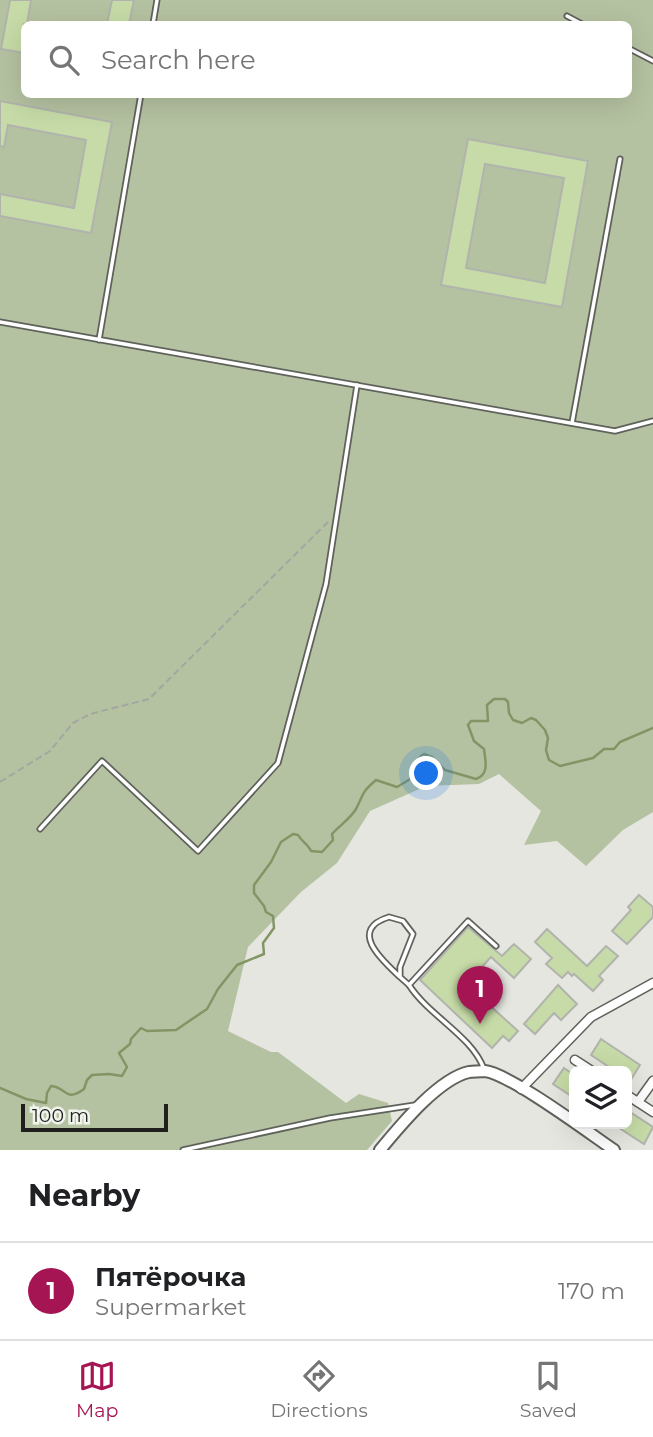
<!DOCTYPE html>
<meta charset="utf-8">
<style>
body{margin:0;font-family:Montserrat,sans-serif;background:#f6f6f6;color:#202124}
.controls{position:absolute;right:21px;bottom:21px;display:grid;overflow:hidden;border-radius:10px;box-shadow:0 7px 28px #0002}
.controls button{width:63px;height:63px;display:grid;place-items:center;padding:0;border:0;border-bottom:2px solid #e0e0e0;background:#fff;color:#202124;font:35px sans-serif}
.scale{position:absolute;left:21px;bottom:18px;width:147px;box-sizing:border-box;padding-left:7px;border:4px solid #1f201e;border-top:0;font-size:19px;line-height:24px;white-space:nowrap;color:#1f201e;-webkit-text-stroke:5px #f1f4ed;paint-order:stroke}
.you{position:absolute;left:427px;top:774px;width:24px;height:24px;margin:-18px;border:5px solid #fff;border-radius:50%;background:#1a73e8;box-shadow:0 0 0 10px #1a73e833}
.badge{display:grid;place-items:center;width:46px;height:46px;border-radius:50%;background:#a51453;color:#fff;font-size:23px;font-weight:700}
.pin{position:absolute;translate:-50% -58px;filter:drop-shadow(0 2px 4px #0008)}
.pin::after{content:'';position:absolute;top:37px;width:24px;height:21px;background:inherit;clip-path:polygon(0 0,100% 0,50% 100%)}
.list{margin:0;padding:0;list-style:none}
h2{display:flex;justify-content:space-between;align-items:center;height:91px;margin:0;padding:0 28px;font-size:30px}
h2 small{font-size:23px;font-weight:400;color:#757577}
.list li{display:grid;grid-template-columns:46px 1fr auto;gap:21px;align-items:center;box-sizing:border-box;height:98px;padding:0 28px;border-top:2px solid #e0e0e0}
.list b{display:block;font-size:26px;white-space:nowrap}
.list p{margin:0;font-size:23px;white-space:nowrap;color:#757577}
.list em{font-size:23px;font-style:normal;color:#757577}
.icon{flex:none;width:38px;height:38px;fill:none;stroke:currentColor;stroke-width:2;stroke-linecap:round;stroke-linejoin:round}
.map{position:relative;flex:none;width:653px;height:1150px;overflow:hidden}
.search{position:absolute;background:#fff;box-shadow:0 7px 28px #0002;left:21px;right:21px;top:21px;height:77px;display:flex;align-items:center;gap:18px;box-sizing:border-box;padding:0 24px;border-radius:10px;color:#757577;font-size:26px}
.sheet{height:189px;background:#fff}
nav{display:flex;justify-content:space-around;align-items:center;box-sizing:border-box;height:98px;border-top:2px solid #e0e0e0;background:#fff;font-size:19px;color:#757577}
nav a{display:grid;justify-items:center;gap:4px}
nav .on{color:#a51453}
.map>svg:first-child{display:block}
.green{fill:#b5c2a1;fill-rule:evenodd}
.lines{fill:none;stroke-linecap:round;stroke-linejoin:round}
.stream{stroke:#839564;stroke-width:2.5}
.building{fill:#c6dba7;stroke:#b1b3ad;stroke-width:2;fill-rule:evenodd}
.lane-casing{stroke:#5f615b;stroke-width:7}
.street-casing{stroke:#5f615b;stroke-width:11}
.secondary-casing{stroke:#5f615b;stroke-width:14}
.path{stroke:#a4a6a1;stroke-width:2;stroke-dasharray:7 3.5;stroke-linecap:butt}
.lane{stroke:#fff;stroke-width:3.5}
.street{stroke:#fff;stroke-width:8}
.secondary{stroke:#fff;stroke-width:10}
</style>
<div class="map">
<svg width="653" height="1150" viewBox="0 0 653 1150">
<rect width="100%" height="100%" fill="#e4e6df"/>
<path class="green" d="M0,0H653V812L623,830L586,866L557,841L524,845L541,811L499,774L479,784L426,786L370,811L337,863L301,892L248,947L228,1031L271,1052H278L346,1103L359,1094L388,1103L392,1121L367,1150H0ZM24,24H628V94H24Z"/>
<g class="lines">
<path class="stream" d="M0,1088L26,1099L46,1103L47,1093L51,1086C67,1087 65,1103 84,1089L87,1080L92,1075L109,1074L122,1076L127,1067L119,1053L130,1044L131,1039L141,1028L147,1031L176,1030L207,1009L218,989L237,965L264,954L263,943L274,928L273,916L266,912L264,906L254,893V885L271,862L281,842L293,834L298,835C302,842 308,844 311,851L322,852L333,840L332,834C339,826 350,819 356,809C365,792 360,794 376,780L397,787L417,775C417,766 416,758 424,754L432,757L445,770L476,779C490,774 485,760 484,749L474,741L468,725L471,721H488L487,705L494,699H505L508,702L509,713L513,720L522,723L531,718L536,720L545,730L548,738L546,750L549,760L560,766L593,758L604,749H614L620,742L653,728"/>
</g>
<g class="building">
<path d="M10,0H31L27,24H24V53L1,49Z"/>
<path d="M112,0H134L129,24H107Z"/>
<path d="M0,101L112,122L91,233L0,216V194L74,208L86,140L8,125L4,147L0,146Z"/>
<path d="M468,139L588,161L562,307L441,285ZM485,164L564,178L545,283L466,268Z"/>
<path d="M639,895L653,907V917L627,944L612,931L631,910L628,907Z"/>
<path d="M468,927L502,956L514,944L531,959L514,978L491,957L466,984L518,1031L509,1041L503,1036L492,1048L420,980Z"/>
<path d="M547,929L587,966L606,946L618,956L599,976L603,980L593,991L574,974L572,976L568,972L562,978L546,964L552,958L535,942Z"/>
<path d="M558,985L577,1004L561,1020L554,1013L535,1034L524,1024Z"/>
<path d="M601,1039L640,1065L627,1086V1071H615L591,1055Z"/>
<path d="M564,1068L574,1075V1098L553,1084Z"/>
<path d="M627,1110L653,1127L644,1144L613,1124H627Z"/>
</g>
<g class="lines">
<defs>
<g id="lane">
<path d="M567,16L582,24"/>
<path d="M153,24L157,0"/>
<path d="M628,48L653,61"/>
<path d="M0,322L615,431L653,421"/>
<path d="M99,340L141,94"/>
<path d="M572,423L620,159"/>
<path d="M40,829L102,761L198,851L278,763L326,584L357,385"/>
<path d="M400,977C383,961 347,930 389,917L403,921L413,934L400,967V977L409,985"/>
<path d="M484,1069C472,1036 429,1016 409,985L468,921L496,946"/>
<path d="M183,1150L330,1118L415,1105"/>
</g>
<g id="street">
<path d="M575,1060L592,1071"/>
<path d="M521,1089L591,1017L653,983"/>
<path d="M627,1095L653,1112"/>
<path d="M638,1102L653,1081"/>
</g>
<path id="secondary" d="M380,1150C400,1126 438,1079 469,1072C473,1072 480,1071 485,1071C510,1074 589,1133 614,1150"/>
</defs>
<use href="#lane" class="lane-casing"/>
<use href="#street" class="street-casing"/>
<use href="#secondary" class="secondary-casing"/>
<path class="path" d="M0,782L50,751L73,723L90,714L149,699L330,520"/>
<use href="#lane" class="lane"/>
<use href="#street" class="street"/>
<use href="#secondary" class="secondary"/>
</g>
</svg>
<div class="controls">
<button><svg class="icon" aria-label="layers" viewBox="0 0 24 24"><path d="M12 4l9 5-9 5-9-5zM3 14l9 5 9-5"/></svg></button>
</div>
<div class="scale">100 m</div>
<div class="you"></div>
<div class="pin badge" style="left:480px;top:1024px">1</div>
<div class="search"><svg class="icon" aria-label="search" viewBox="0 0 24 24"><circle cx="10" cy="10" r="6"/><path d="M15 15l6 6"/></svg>Search here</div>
</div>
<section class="sheet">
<h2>Nearby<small></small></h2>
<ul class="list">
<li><span class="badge">1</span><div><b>Пятёрочка</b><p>Supermarket</p></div><em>170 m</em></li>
</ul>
</section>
<nav>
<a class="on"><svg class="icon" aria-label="map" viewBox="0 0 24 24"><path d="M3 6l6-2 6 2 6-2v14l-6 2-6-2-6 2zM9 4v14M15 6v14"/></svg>Map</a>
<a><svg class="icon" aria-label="directions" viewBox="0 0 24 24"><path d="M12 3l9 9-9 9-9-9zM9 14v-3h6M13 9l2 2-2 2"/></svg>Directions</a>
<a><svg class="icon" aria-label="saved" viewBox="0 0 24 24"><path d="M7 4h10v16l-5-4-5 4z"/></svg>Saved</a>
</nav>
